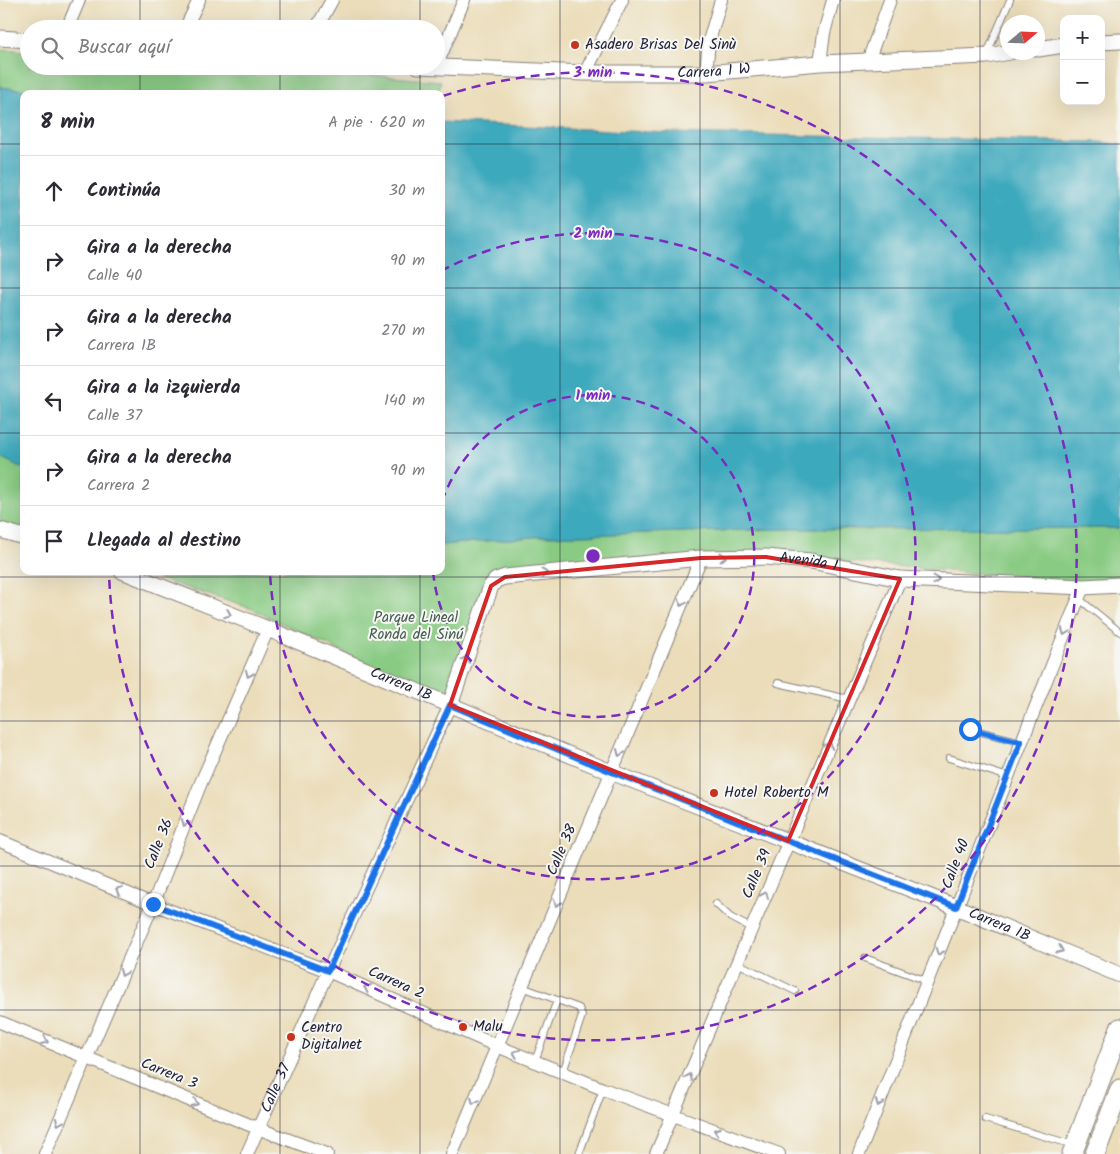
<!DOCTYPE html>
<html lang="es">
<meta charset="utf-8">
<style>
body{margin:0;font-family:Kalam,sans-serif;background:#f7f7f7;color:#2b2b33}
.controls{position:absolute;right:15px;top:15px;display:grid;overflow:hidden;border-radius:10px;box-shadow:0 5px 20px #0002}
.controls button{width:45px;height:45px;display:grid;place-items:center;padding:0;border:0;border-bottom:1px solid #e1e1e2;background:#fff;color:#2b2b33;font:25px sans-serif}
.compass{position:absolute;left:1000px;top:15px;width:45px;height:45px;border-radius:50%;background:#fff;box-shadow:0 5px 20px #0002;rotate:71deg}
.stop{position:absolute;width:15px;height:15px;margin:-11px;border:4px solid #1a73e8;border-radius:50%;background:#fff}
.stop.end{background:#1a73e8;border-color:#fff;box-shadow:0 1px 5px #0008}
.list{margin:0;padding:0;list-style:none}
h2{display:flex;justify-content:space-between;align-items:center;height:65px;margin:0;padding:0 20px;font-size:21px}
h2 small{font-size:16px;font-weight:400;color:#7c7c81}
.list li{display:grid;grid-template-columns:32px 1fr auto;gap:15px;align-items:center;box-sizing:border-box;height:70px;padding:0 20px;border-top:1px solid #e1e1e2}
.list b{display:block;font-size:19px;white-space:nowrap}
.list p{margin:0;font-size:16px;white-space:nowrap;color:#7c7c81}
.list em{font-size:16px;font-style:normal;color:#7c7c81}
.icon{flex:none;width:28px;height:28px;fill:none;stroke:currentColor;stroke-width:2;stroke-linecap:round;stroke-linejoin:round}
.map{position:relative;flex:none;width:1120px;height:1154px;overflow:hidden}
.search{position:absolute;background:#fff;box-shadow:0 5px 20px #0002;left:20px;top:20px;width:425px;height:55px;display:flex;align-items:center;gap:12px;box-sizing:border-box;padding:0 18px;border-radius:28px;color:#7c7c81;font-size:19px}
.panel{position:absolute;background:#fff;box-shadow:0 5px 20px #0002;left:20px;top:90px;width:425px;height:485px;border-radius:10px}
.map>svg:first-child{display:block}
.green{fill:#89cb83;stroke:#56765f}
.water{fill:#3da9bd;stroke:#30667c}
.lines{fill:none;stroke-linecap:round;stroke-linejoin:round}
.service-casing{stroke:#86807a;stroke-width:8}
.minor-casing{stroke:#86807a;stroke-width:14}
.tertiary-casing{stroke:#86807a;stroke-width:17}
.primary-casing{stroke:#86807a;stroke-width:21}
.service{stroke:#fff;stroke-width:6}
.minor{stroke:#fff;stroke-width:12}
.tertiary{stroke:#fff;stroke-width:15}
.primary{stroke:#fff;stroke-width:19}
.oneway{stroke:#9c9ca7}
.route{stroke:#1a73e8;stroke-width:6}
.marked{fill:none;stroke:#d62828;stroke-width:4;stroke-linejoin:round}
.grid{fill:none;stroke:#22223b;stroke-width:1;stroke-opacity:0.55}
.ring{fill:none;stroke:#7b2cbf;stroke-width:2.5;stroke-dasharray:9 6}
.poi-dot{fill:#c8321e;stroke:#f6f6f2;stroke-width:2}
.labels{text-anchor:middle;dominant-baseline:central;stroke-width:4;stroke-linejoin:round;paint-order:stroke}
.poi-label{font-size:15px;fill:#22223b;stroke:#f6f6f2;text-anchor:start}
.street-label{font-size:15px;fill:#22223b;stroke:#f6f6f2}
.park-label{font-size:15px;fill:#465d54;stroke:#f6f6f2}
.centre{fill:#7b2cbf;stroke:#f6f6f2;stroke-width:2.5}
.ring-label{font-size:15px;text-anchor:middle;font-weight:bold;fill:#7b2cbf;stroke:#f6f6f2;stroke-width:4;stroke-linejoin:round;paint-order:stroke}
</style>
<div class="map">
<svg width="1120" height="1154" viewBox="0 0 1120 1154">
<rect width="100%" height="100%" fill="#f6f6f2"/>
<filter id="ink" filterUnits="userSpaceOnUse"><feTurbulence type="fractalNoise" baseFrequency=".02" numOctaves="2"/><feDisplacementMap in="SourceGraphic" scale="10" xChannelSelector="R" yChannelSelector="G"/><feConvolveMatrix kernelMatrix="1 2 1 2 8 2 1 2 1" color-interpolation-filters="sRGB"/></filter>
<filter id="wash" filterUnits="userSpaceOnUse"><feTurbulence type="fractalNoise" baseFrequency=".0096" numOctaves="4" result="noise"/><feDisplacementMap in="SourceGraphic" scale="20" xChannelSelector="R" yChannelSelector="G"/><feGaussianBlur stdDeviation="1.12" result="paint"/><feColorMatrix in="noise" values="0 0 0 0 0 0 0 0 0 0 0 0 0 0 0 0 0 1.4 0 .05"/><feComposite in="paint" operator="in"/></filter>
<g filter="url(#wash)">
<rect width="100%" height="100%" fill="#ebddb9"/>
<g class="green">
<path d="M0,49L29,51V66H259L441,81L438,94H56L0,87Z"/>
<path d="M0,432L24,442V535L0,527Z"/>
<path d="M1120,528V581L1081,583L785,556L496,576L448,702L252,609L135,571H441V545L544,536L785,529Z"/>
</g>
<g class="water">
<path d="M0,87L56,94H24V469L0,457Z"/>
<path d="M441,122L670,133L1100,142L1120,144V528L785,529L544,536L441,545Z"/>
</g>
</g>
<g filter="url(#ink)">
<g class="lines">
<defs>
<g id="service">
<path d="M987,54L1010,0"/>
<path d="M1078,598L1120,632"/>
<path d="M778,683L848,699"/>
<path d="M970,729L1021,742"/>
<path d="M949,758L1008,777"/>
<path d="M716,904L730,917L751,928"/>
<path d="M865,958L927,981"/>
<path d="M737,963L795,991"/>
<path d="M522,987L579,1008L582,1016L563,1072"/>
<path d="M535,1061L557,1000"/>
<path d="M985,1119L1074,1145"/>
<path d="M579,1154L603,1089"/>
</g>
<g id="minor">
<path d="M67,29L79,0"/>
<path d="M185,29L199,0"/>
<path d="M316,29L332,0"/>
<path d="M868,61L890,0"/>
<path d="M820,63L824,33L833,0"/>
<path d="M436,67L464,0"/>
<path d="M585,73L622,0"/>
<path d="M706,73L709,41L721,0"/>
<path d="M0,841L153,904L328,971L497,1046L603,1089L779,1154"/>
<path d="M0,1022L257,1128L327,1154"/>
<path d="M45,1154L153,904L200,785L268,629"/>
<path id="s1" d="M247,1154L328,971L450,705"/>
<path d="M452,1154L701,558"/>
<path d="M656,1154L900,579"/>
<path d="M859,1154L1083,587"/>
</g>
<g id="tertiary">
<path d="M0,38L29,40"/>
<path d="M1101,42L1120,41"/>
<path d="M1038,49L1064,45"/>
<path id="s2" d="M418,66L585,73H706L820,63L987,56L1010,52"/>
<path d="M0,530L24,537"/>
<path id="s3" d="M122,571L268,629L611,772L956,907L1120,975"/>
<path id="s4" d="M450,705L491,586L496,580L505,577L701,558L766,557L811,561L900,579L1083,587L1120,585"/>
</g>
<g id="primary">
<path d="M1072,1154L1120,1028"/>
<path d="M1095,1154L1120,1089"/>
</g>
</defs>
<use href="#service" class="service-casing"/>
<use href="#minor" class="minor-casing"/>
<use href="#tertiary" class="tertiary-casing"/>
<use href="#primary" class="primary-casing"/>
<use href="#service" class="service"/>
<use href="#minor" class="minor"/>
<use href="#tertiary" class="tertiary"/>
<use href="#primary" class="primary"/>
</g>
<defs><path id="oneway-chevron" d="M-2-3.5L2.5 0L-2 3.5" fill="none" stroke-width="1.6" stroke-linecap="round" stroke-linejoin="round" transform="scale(1.25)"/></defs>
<g class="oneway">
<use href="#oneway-chevron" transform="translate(723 557) rotate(-1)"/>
<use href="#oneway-chevron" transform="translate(544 573) rotate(-6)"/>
<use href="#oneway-chevron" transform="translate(936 580) rotate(2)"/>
<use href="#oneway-chevron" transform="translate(682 603) rotate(113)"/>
<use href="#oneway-chevron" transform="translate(228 614) rotate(21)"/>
<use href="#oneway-chevron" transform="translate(1065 632) rotate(111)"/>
<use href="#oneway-chevron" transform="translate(466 659) rotate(-71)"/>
<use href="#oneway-chevron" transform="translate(249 674) rotate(114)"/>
<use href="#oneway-chevron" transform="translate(829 745) rotate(-67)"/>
<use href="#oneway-chevron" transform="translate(620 753) rotate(113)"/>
<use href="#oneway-chevron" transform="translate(185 823) rotate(112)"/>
<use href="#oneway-chevron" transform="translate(119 890) rotate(-158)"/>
<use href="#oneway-chevron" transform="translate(765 895) rotate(-67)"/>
<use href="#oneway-chevron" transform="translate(557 903) rotate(113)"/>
<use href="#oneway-chevron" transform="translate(1060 950) rotate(23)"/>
<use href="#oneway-chevron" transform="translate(939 952) rotate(112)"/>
<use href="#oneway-chevron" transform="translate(123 973) rotate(113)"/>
<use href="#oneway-chevron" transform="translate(367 988) rotate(-156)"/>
<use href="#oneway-chevron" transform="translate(45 1041) rotate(23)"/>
<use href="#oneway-chevron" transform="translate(516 1053) rotate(-158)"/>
<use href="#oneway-chevron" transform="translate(689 1077) rotate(-67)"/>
<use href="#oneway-chevron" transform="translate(474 1101) rotate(113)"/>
<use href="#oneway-chevron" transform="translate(195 1103) rotate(22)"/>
<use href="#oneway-chevron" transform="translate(879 1103) rotate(112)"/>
<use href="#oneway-chevron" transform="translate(59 1122) rotate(113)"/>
<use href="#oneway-chevron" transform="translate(717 1131) rotate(-160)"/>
</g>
</g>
<g class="lines" filter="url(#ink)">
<path class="route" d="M153,904L328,971L450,705L612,772L956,907L1021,742L970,729"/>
</g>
<path class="marked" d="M766,557L900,579L788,841L450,705L491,586L505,577L701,558Z"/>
<path class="grid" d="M140,0V29M280,0V29M420,0V29M560,0V1154M700,0V1154M840,0V1154M980,0V1154M140,66V94M280,66V94M420,66V94M0,144H24M441,144H1120M0,288H24M441,288H1120M0,433H24M441,433H1120M140,571V1154M280,571V1154M420,571V1154M0,577H1120M0,721H1120M0,866H1120M0,1010H1120"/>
<g class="ring">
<path d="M442 501A161 161 0 1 1 433 571"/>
<path d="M441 271A323 323 0 1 1 270 573"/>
<path d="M443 96A484 484 0 1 1 109 573"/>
</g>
<g class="poi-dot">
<circle cx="575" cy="45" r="5"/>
<circle cx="714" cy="793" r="5"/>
<circle cx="463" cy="1027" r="5"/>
<circle cx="291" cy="1037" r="5"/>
</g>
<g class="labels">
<g class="poi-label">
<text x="585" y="45">Asadero Brisas Del Sinù</text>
<text x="724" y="793">Hotel Roberto M</text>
<text x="473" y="1027">Malu</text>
<text x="301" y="1028">Centro<tspan x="301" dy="17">Digitalnet</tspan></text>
</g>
<g class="street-label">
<text stroke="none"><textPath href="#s2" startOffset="296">Carrera 1 W</textPath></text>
<text stroke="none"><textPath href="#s4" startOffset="448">Avenida 1</textPath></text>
<text stroke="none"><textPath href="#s3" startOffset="301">Carrera 1B</textPath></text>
<text transform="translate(159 844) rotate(-68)">Calle 36</text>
<text transform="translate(562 850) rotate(-67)">Calle 38</text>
<text transform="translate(956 864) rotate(-69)">Calle 40</text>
<text transform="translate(757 874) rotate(-67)">Calle 39</text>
<text stroke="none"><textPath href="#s3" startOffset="946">Carrera 1B</textPath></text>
<text transform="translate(396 983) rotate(24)">Carrera 2</text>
<text transform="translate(169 1074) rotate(22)">Carrera 3</text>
<text stroke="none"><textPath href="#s1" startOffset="72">Calle 37</textPath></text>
</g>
<g class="park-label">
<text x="416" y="618">Parque Lineal<tspan x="416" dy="17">Ronda del Sinú</tspan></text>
</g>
</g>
<circle cx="593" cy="556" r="8" class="centre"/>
<g class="ring-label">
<text x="593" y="77">3 min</text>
<text x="593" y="238">2 min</text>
<text x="593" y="400">1 min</text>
</g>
</svg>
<div class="controls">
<button>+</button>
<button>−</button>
</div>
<svg class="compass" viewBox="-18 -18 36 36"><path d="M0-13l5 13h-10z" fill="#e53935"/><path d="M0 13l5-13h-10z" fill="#7c7c81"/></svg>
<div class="stop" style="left:970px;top:729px"></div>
<div class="stop end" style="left:153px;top:904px"></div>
<div class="search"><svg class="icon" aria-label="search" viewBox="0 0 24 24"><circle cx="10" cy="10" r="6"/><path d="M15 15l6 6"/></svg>Buscar aquí</div>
<section class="panel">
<h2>8 min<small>A pie · 620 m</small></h2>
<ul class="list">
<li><svg class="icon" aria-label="ahead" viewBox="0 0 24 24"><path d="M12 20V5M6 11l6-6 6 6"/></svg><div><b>Continúa</b></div><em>30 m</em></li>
<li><svg class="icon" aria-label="right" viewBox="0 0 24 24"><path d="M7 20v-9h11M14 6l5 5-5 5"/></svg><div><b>Gira a la derecha</b><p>Calle 40</p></div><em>90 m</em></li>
<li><svg class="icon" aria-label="right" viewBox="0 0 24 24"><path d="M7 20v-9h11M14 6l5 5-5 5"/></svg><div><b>Gira a la derecha</b><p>Carrera 1B</p></div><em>270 m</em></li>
<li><svg class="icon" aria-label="left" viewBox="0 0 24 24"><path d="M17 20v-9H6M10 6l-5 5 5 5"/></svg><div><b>Gira a la izquierda</b><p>Calle 37</p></div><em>140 m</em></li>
<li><svg class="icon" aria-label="right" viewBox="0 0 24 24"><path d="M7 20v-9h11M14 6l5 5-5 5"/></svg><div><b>Gira a la derecha</b><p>Carrera 2</p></div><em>90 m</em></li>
<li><svg class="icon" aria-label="arrive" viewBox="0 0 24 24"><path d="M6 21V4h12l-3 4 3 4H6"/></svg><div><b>Llegada al destino</b></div></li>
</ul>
</section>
</div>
